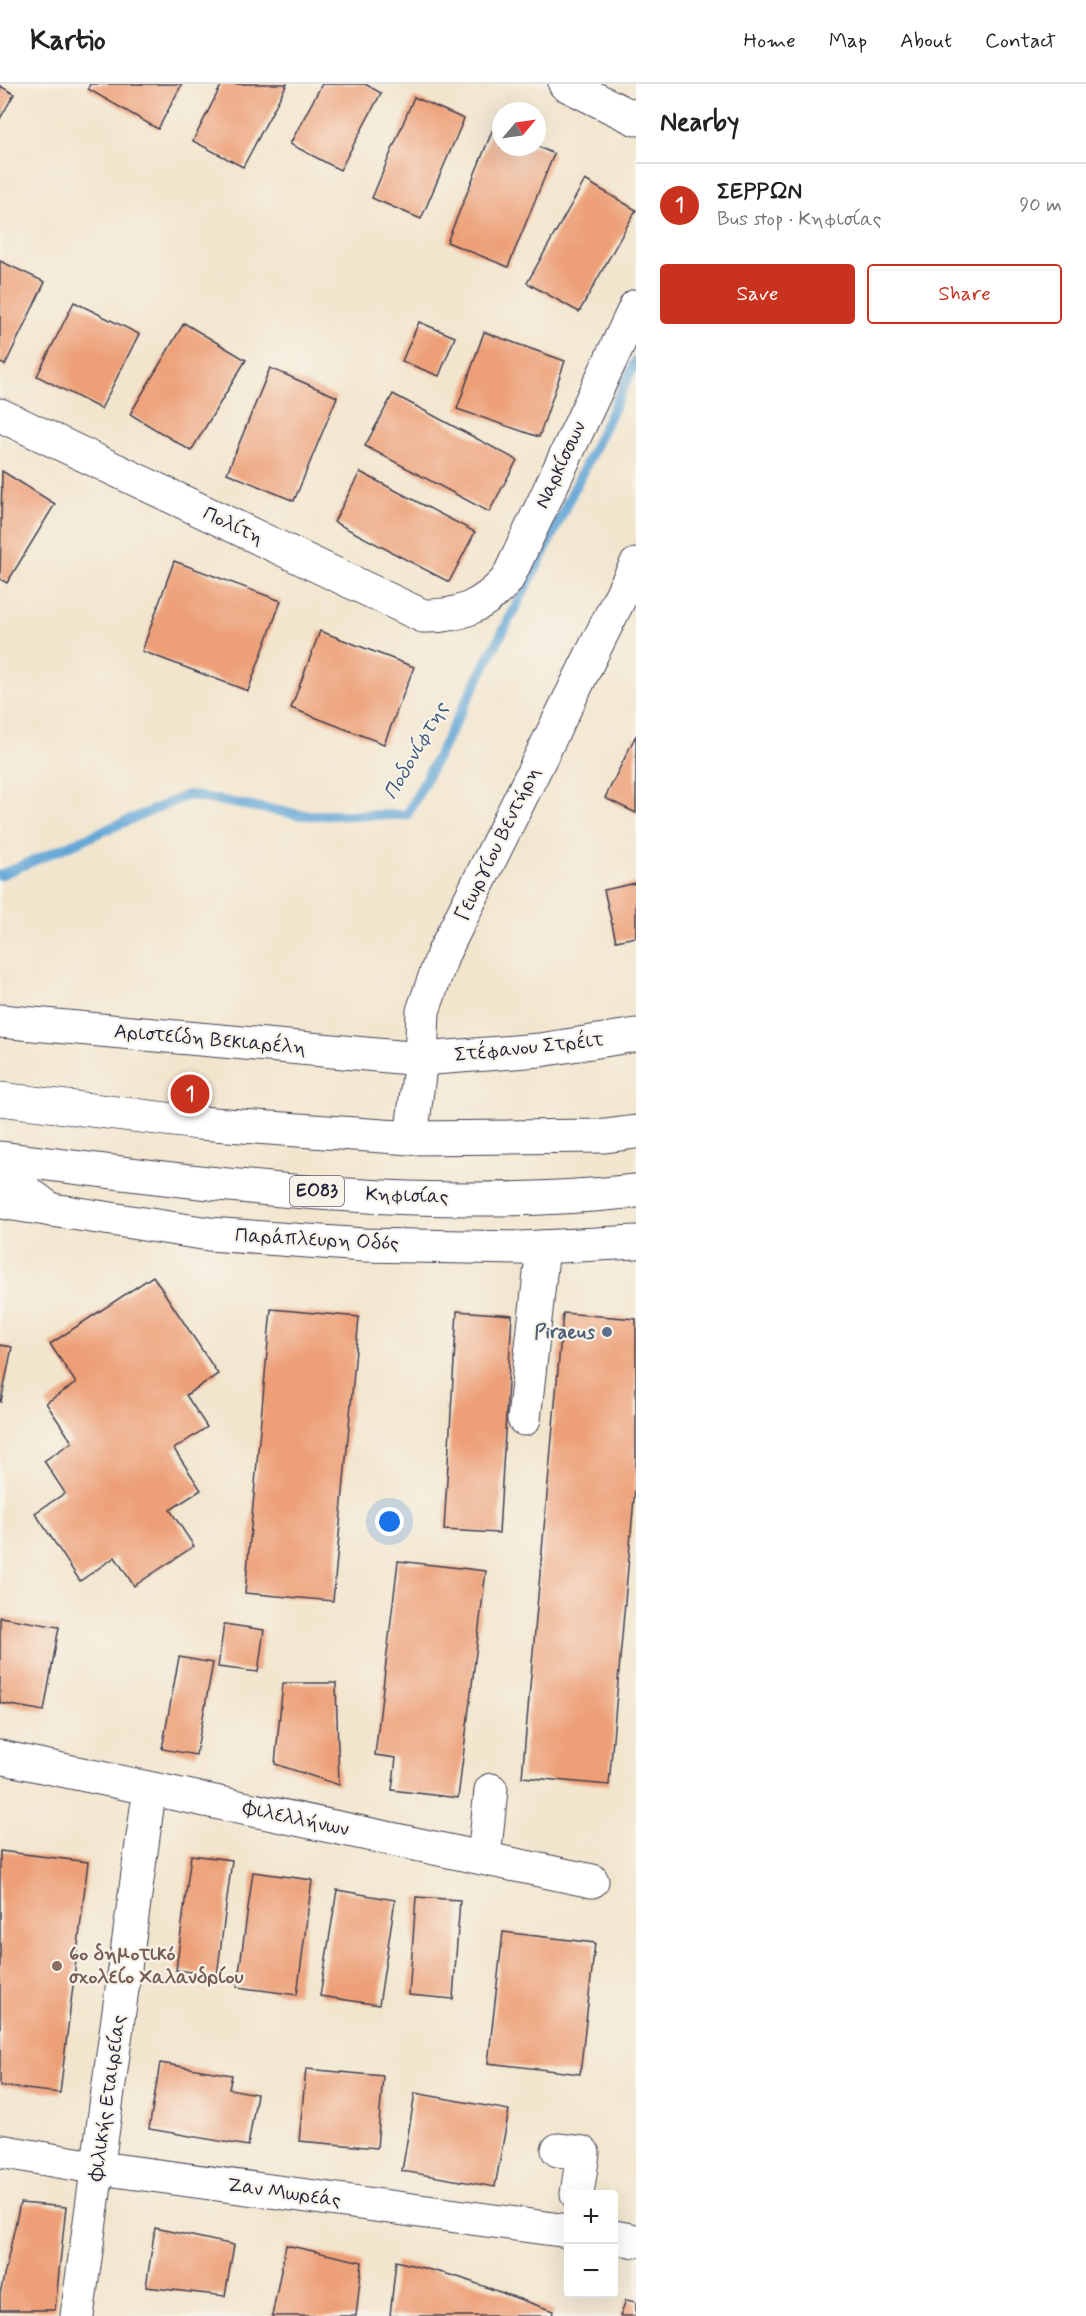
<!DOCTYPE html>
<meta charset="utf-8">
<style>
body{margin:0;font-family:Mynerve,sans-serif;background:#f6f6f6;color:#222}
.controls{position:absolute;right:18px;bottom:18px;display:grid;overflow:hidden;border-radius:6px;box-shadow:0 6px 24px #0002}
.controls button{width:54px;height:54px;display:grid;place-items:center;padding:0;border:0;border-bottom:2px solid #e0e0e0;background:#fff;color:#222;font:30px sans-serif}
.compass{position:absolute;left:492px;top:18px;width:54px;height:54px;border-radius:50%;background:#fff;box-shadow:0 6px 24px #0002;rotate:61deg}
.you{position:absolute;left:390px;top:1438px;width:21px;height:21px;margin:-15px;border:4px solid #fff;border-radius:50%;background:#1a73e8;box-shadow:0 0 0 9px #1a73e833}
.badge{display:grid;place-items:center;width:39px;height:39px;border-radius:50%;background:#c8321e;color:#fff;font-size:20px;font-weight:700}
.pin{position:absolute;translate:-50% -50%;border:3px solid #fff;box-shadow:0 2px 6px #0006}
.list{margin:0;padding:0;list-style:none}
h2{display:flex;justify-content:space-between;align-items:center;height:78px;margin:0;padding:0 24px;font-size:26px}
h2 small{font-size:20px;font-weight:400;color:#767676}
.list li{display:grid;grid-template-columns:39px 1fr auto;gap:18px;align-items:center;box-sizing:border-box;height:84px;padding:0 24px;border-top:2px solid #e0e0e0}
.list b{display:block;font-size:22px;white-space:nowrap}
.list p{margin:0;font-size:20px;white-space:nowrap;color:#767676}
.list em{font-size:20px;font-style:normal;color:#767676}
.actions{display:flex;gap:12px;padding:18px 24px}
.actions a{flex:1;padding:14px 0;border:2px solid #c8321e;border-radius:6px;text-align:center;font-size:21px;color:#c8321e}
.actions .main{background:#c8321e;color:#fff}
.map{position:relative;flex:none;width:636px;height:2232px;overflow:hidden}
header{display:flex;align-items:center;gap:36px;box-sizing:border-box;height:84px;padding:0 30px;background:#fff;border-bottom:2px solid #e0e0e0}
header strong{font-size:28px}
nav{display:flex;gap:33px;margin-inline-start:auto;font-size:21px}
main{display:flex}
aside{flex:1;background:#fff}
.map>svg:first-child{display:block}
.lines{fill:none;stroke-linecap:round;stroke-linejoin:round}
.stream{stroke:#61a5d6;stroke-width:10}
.building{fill:#eda078}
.minor-casing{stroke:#413f51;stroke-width:35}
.major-casing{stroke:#413f51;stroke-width:35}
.minor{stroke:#fff;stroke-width:33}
.major{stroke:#fff;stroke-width:33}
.service-dot{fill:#5c6f8a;stroke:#f7f3e8;stroke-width:2}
.education-dot{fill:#8d6e63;stroke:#f7f3e8;stroke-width:2}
.labels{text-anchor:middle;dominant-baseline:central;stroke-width:4.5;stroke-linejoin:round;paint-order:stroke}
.shield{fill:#f7f3e8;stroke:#62616f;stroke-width:1.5}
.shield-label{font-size:18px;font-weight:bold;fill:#22223b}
.street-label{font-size:20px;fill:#22223b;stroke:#f7f3e8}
.service-label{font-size:20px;font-weight:bold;fill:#4e5e75;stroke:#f7f3e8;text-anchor:end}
.education-label{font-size:20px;font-weight:bold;fill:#785e54;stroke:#f7f3e8;text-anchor:start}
.water-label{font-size:21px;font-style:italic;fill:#3b5679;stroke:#f7f3e8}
</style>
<header>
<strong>Kartio</strong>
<nav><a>Home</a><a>Map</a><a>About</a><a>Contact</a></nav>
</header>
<main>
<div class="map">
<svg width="636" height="2232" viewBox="0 0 636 2232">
<rect width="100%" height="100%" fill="#f7f3e8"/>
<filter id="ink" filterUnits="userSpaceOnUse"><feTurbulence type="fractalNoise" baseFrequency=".0167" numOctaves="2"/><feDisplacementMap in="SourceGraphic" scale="12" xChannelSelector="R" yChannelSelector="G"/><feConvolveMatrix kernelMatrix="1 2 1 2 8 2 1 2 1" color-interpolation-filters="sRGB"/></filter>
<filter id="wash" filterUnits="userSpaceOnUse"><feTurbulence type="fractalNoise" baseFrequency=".008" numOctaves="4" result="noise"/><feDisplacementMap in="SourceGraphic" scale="24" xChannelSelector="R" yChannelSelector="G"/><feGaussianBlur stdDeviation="1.35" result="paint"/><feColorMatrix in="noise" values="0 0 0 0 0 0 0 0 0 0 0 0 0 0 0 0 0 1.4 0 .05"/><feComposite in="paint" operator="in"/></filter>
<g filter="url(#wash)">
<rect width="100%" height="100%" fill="#f2e5cd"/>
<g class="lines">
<path class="stream" d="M0,791L188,711L301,731H407L539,478L636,277"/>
</g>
<g id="blocks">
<g class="building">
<path d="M90,0H182L158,45L88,5Z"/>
<path d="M222,0H287L243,83L193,57Z"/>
<path d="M322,0H365L381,9L340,86L290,60Z"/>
<path d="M0,2L14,10L0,35Z"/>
<path d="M414,13L464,35L421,135L372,114Z"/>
<path d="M493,45L501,48V63L537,62L554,70L508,183L447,158Z"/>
<path d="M585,96L636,126L579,228L527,199Z"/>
<path d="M0,177L45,198L5,281L0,279Z"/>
<path d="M74,218L139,250L101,325L37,292Z"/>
<path d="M419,238L455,253L439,292L402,277Z"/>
<path d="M184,239L246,276L191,367L130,330Z"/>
<path d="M484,248L565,277L539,353L457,325Z"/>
<path d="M270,284L337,313L294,417L227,389Z"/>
<path d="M393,310L517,376L489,428L365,362Z"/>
<path d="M2,387L55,420L7,499L0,495Z"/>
<path d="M360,388L475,448L449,498L334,438Z"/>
<path d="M174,477L281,517L248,607L142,567Z"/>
<path d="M320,547L414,583L384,660L291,624Z"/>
<path d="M636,651V729L605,714Z"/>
<path d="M636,799V853L616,857L604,806Z"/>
<path d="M153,1192L218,1290L186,1311L207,1343L174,1365L201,1406L170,1426L194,1462L134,1502L115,1473L80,1497L35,1429L65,1409L44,1377L72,1358L46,1319L76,1299L50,1260Z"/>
<path d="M271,1225L359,1233L333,1517L245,1509Z"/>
<path d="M457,1227L512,1231L499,1449L444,1446Z"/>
<path d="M563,1229L636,1235V1392L609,1701L522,1693Z"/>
<path d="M0,1261L12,1263L1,1318L0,1317Z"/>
<path d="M398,1477L486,1487L458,1714L392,1706L396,1674L375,1671Z"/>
<path d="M0,1533L59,1543L44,1627L0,1619Z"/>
<path d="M224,1540L264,1546L258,1588L218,1583Z"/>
<path d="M179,1573L213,1579L196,1671L162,1665Z"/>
<path d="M283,1599H336L339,1701L275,1680Z"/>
<path d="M0,1767L88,1778L60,2009L0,2002Z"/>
<path d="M191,1771L232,1776L217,1892L176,1886Z"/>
<path d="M253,1788L312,1796L297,1911L237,1903Z"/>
<path d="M337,1806L395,1816L379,1921L320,1912Z"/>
<path d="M416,1813L460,1816L453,1915L409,1911Z"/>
<path d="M503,1848L595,1859L580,1990L488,1979Z"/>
<path d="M160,1979L232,1991L229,2005L257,2010L248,2062L149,2045Z"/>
<path d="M306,1985L383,1992L377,2064L299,2057Z"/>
<path d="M415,2009L509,2026L495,2103L402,2087Z"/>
<path d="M20,2119L66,2123L55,2226H0V2210Z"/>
<path d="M155,2144L234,2161L225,2212L146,2203Z"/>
<path d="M286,2161L362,2178L356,2232H272Z"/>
<path d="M396,2177L458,2193L553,2227L552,2232H390Z"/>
<path d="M626,2216L636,2218V2232H620Z"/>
</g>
</g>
</g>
<g filter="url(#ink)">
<use href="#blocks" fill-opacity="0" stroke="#413f51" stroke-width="1.5"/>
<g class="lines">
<defs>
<g id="minor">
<path d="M565,0L636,35"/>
<path d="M0,331L423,532C459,533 482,523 507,496L636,222"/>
<path d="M0,937L421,975L540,966L636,951"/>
<path d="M411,1054L421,975L423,927L443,870L636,481"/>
<path d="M0,1118L209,1150L364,1161L521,1164L636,1158"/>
<path d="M524,1335L543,1163"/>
<path d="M0,1673L592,1797"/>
<path d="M484,1774L491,1706"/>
<path d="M558,2066L583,2069L577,2110"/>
<path d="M0,2067L99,2084L568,2147"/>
<path d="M614,2153L636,2157"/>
<path d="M77,2232L147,1724"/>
</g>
<g id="major">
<path d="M0,1015L199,1039L411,1054L605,1052L636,1048"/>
<path d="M0,1074C209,1100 425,1130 636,1107"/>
<path d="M0,1088L51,1126"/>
</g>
</defs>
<use href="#minor" class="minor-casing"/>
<use href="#major" class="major-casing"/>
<use href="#minor" class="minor"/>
<use href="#major" class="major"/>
</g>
</g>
<circle class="service-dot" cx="607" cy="1248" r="6"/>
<circle class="education-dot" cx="57" cy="1882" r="6"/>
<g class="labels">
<rect class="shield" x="290" y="1092" width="54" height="30" rx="4.5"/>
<g class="shield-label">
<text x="317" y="1107">ΕΟ83</text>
</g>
<g class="street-label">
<text transform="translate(561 381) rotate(-65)">Ναρκίσσων</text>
<text transform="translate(233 442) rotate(25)">Πολίτη</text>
<text transform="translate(498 760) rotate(-64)">Γεωργίου Βεντήρη</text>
<text transform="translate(210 956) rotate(5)">Αριστείδη Βεκιαρέλη</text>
<text transform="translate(529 964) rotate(-6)">Στέφανου Στρέιτ</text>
<text transform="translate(407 1112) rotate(2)">Κηφισίας</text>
<text transform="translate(317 1156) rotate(3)">Παράπλευρη Οδός</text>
<text transform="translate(296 1735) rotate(12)">Φιλελλήνων</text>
<text transform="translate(108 2014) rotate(-82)">Φιλικής Εταιρείας</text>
<text transform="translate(284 2109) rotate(8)">Ζαν Μωρεάς</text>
</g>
<g class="service-label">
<text x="595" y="1248">Piraeus</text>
</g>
<g class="education-label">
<text x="69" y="1870">6ο δημοτικό<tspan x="69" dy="23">σχολείο Χαλανδρίου</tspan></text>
</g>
<g class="water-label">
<text transform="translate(416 667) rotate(-60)">Ποδονίφτης</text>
</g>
</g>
</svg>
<div class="controls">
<button>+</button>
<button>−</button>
</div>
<svg class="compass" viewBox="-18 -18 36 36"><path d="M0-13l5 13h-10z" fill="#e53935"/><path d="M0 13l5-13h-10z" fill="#767676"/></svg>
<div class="you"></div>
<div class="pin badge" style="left:190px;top:1010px">1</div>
</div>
<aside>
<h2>Nearby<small></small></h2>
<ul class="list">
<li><span class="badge">1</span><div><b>ΣΕΡΡΩΝ</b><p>Bus stop · Κηφισίας</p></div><em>90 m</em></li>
</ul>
<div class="actions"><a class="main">Save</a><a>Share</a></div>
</aside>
</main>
